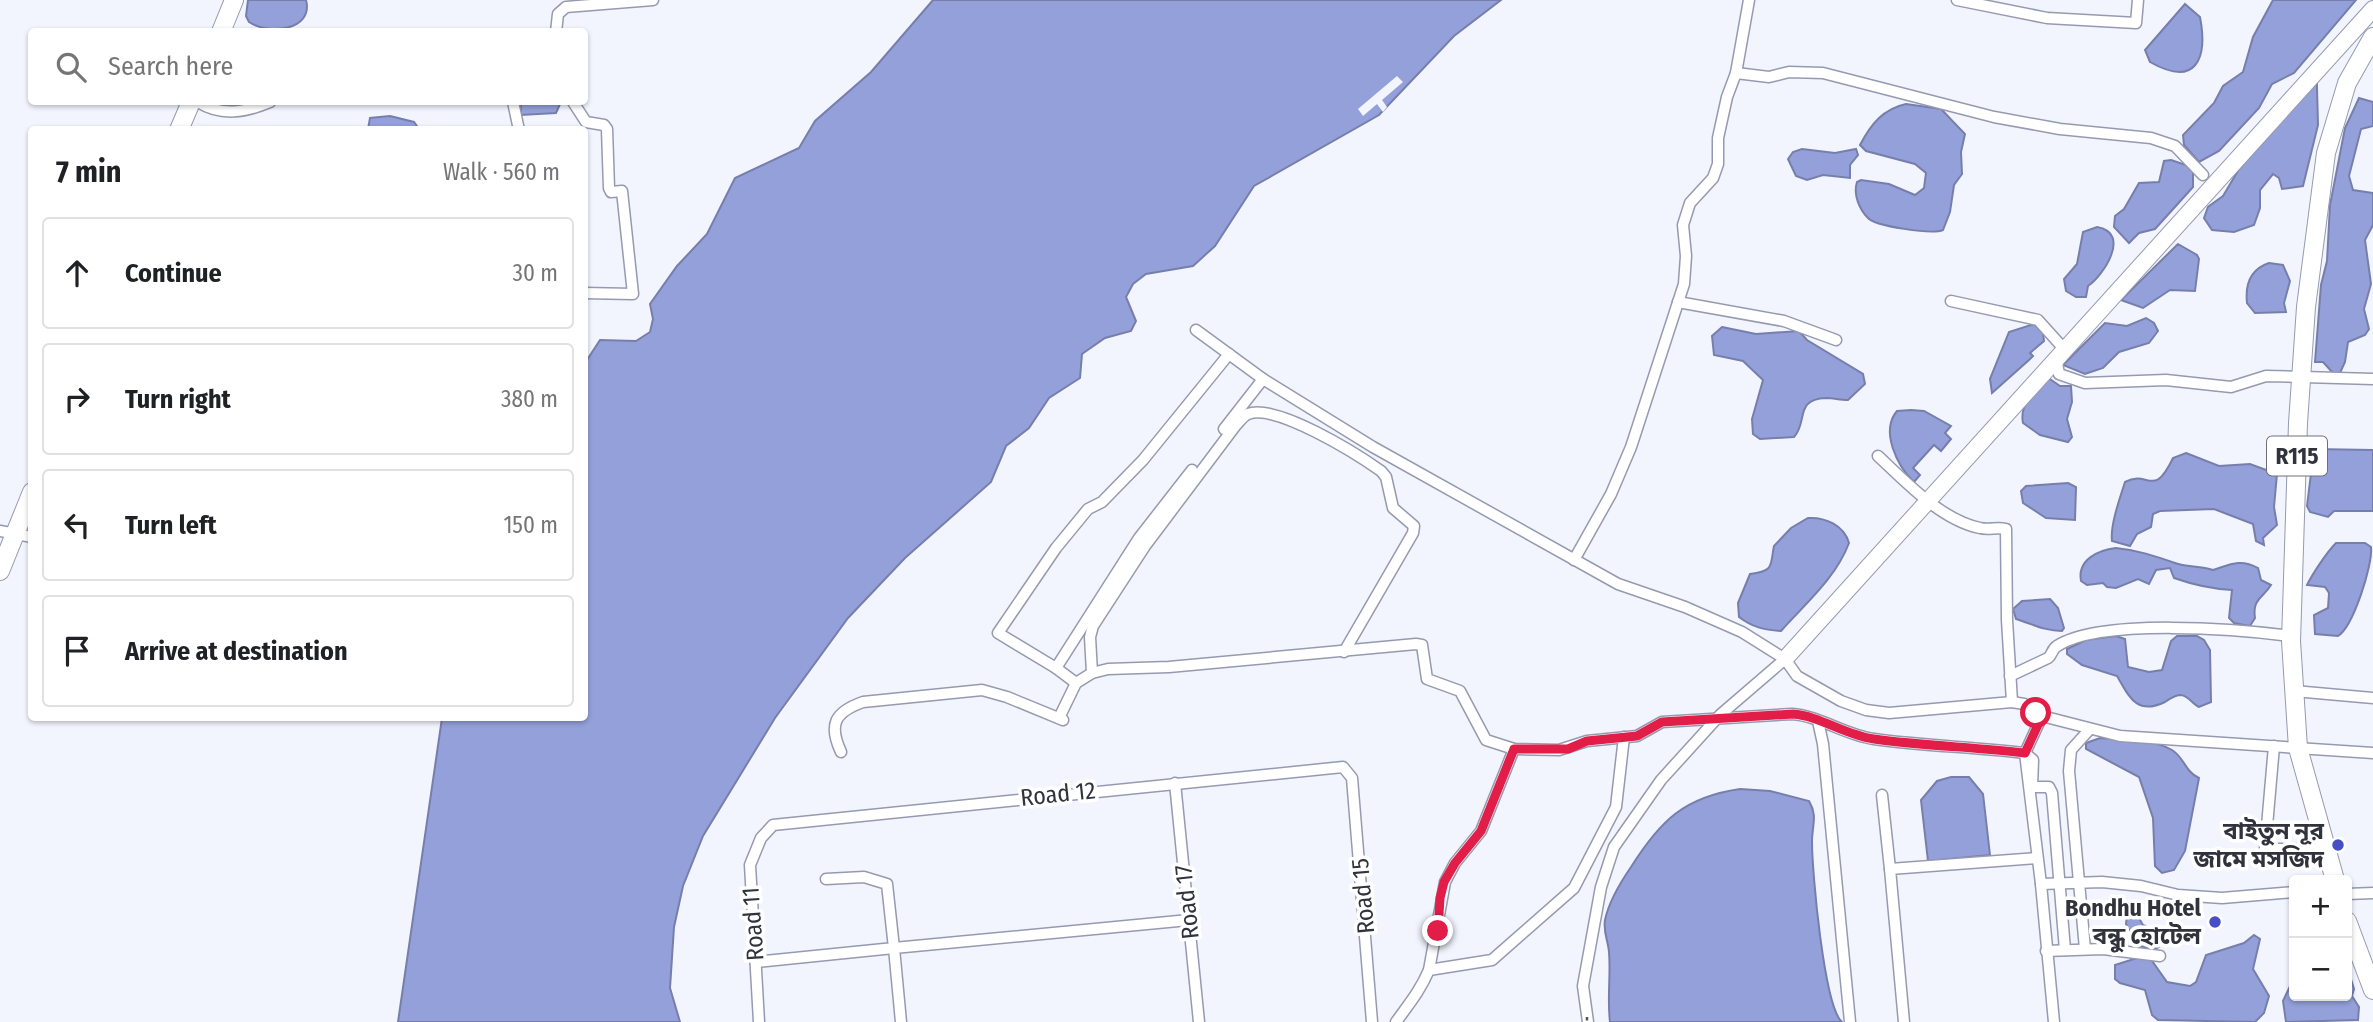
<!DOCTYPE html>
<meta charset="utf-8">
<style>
body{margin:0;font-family:"Fira Sans Condensed","Noto Sans Bengali",sans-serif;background:#f2f2f2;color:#202124}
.controls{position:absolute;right:21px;bottom:21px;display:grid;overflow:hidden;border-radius:7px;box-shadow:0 2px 5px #0004}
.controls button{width:63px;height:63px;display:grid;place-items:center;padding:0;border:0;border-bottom:2px solid #e0e0e0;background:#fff;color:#202124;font:35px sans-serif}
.stop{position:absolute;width:21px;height:21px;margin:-16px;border:5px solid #e11d48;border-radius:50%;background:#fff}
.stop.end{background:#e11d48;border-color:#fff;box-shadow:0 2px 7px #0008}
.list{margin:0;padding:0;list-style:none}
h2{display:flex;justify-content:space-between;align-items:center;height:91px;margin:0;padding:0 28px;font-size:30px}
h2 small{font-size:23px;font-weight:400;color:#757577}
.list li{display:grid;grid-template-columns:46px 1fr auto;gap:21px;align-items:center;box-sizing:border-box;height:112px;margin:0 14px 14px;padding:0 14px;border:2px solid #e0e0e0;border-radius:7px}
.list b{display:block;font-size:26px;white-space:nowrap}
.list em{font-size:23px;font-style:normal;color:#757577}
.icon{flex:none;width:38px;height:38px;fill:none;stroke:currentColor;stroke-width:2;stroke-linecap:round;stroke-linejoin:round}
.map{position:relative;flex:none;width:2373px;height:1022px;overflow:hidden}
.search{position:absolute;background:#fff;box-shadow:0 2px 5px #0004;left:28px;top:28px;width:560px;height:77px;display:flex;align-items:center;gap:18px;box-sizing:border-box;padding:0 24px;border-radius:7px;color:#757577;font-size:26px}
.panel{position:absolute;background:#fff;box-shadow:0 2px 5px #0004;left:28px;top:126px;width:560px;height:595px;border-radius:7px}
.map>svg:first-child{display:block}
.water{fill:#94a0da;stroke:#767fab;stroke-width:2}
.pier{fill:#f2f5fe}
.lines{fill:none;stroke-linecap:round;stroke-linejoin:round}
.street-casing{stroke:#959ab0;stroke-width:13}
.secondary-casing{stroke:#959ab0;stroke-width:18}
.primary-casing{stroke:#959ab0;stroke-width:20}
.street{stroke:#fff;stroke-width:10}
.secondary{stroke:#fff;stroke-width:16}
.primary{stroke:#fff;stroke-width:18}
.rail{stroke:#50525b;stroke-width:2.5;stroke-dasharray:3.5 7;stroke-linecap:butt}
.route{stroke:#e11d48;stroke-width:9}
.poi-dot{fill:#474fc4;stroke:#fff;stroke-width:2.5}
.labels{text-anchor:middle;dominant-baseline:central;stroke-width:7;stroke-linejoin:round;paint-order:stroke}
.shield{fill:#fff;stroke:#6f7076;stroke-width:2}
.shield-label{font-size:23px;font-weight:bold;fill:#31333c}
.street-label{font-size:24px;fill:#31333c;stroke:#fff}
.poi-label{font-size:24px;font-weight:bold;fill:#31333c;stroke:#fff;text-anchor:end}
</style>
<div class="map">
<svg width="2373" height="1022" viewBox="0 0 2373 1022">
<rect width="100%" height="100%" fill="#f2f5fe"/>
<g class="water">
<path d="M248,0H306C314,31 268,35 249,22L246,16Z"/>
<path d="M933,0H1501L1454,36L1379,115L1254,186L1215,246L1193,266L1146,274L1133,284L1126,297L1136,321L1131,331L1105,338L1082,354L1080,378L1049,398L1029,428L1006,446L991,482L905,558L848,618L775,718L703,836L683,886L674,927L670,988L680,1022H398L442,718H584L585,363L600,340L636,341L650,332L653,319L650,304L677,266L707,234L735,178L799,148L815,121L871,72Z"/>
<path d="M2273,0H2356L2294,73L2272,84L2259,108L2219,151L2199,162L2184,145L2183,135L2214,103L2223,86L2243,72L2253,37Z"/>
<path d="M2185,4L2200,17C2208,59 2196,88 2150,62L2145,50Z"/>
<path d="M2313,84H2317V88L2318,125L2303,186L2282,189L2279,178L2273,174L2260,190V208L2254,225L2234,232L2212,230L2204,218L2208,207L2223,196L2239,169Z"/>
<path d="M2359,98L2373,102V126L2361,129L2349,176L2353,190L2373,193V225L2365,240L2371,284L2364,309L2369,329L2365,335L2348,342L2345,362L2340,373H2333L2323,362H2315L2321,285L2327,261L2330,205L2345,128Z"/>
<path d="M521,102H561L556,113L521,115Z"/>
<path d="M1906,104L1941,109L1965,134L1961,152L1962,174L1954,185L1950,212L1943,230C1932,235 1875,226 1868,218C1859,209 1853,194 1857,182L1861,180L1889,184L1915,195L1924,188L1926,173L1915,164L1866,151L1860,145C1871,124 1883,109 1906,104Z"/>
<path d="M390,116L414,122L419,129H368L370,118Z"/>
<path d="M1802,149L1835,153L1856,149L1858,155L1850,165V178L1823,175L1807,180L1796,176L1788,159L1793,152Z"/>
<path d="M2171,160L2186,165L2193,172V187L2155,229L2139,233L2129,243L2114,227L2115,216L2124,209L2139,183L2159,182L2164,161Z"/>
<path d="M2097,227C2132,233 2103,276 2088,286L2086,297H2076L2066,291L2064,279L2077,264L2083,232Z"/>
<path d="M2178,244L2197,255L2199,259L2195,291L2170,290L2143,308L2121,300Z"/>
<path d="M2269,263L2283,265L2290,281L2284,303L2286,312L2255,313L2247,303C2245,284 2251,269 2269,263Z"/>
<path d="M2146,318L2154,323L2158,331L2149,343L2119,352L2103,368L2085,374L2063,365L2105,323L2127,326Z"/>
<path d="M2034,324L2043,333L2044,341L2030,353L2033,356L2029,360L1992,393L1990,379L2009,332Z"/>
<path d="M1722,327L1756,334L1799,331L1807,340L1863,374L1865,384L1848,400C1840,400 1833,398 1826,398C1794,399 1808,423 1794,437L1760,439L1753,434L1752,419L1763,380L1743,361L1714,355L1712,336Z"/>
<path d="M2047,377L2060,386H2071L2072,402L2067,419L2072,437L2068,442L2040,435L2023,423C2019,404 2035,390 2047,377Z"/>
<path d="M1911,410L1924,411L1951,426L1945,433L1951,439L1941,451L1934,445L1913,468L1920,475L1914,482C1897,466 1880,431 1897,411Z"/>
<path d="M2314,449L2373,450V511H2334L2328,517L2310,512L2307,506Z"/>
<path d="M2186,453L2219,466L2250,464L2277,474L2274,507L2277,525L2263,538L2264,545L2256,541L2253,524L2214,509L2160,511L2153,514L2151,527L2137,534L2130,546L2112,541C2110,525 2120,498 2125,482C2149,469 2153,500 2173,458Z"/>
<path d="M2068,483L2076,487L2075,520L2046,518L2023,503L2021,491L2026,486Z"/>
<path d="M1808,518C1825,517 1844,525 1849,543C1836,578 1805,604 1781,631C1764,630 1752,627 1739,617L1738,603L1750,574C1775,571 1770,565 1774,546L1791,528Z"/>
<path d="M2336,543H2365L2371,547C2373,565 2353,627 2338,636L2315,634L2314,615L2328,608L2329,593L2325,587L2307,585C2313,573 2327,552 2336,543Z"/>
<path d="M2116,548C2137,550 2155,556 2175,563C2186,567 2200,566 2213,570C2229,565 2240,558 2258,568L2261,580L2271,585C2263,598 2252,599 2255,618L2250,626L2234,623L2229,618L2232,590C2212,589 2194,585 2174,578L2170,568L2156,570L2149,584L2138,579L2116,588L2107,587L2103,583L2087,585L2081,581C2077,560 2098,550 2116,548Z"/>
<path d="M2050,599L2058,608L2064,628L2062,631C2045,631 2032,624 2016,619L2013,609L2022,601Z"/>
<path d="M2116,636L2125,639L2128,667L2149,672L2162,670L2171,641L2177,636H2197L2204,640L2210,650L2211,702L2199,707C2192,704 2189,696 2181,695C2174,695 2170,699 2165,702C2136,716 2129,696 2117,676L2082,665L2067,654V649L2086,640Z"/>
<path d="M2100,738C2121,740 2154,739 2172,750C2184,757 2185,772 2199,778L2185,851L2174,870L2162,873L2155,866L2153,818L2139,777L2086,749V743Z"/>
<path d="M1951,777H1969L1983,794L1990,855L1928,861L1921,800L1937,781Z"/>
<path d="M1740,789L1770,791L1809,801C1818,816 1812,825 1812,842C1812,871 1824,1007 1842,1022H1610C1607,998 1611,975 1609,952C1608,940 1603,932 1605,920C1609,901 1620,883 1631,867C1660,821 1684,797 1740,789Z"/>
<path d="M2132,912L2136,913L2143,925L2152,929L2159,947L2153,950L2136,945L2126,924L2127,915Z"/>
<path d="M2254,935L2260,939L2253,969L2269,996L2264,1013L2255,1022L2158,1020L2152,1015L2145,990L2120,983L2115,979V965L2137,958H2150L2167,982L2190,986L2196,982L2206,955L2244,943Z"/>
<path d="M2347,966L2354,989L2352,996L2359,1007L2358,1020L2286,1022L2283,1001L2292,982L2294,996H2347Z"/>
</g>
<path class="pier" d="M1397,76L1403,82L1382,100L1387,107L1383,112L1377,104L1363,116L1358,109Z"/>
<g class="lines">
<defs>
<g id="street">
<path d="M1957,0L2047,18L2136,23L2138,0"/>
<path d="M556,32L558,14L566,7L653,0"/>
<path d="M1736,73L1769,77L1789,72L1823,73L1994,117L2060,129L2151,138L2175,146L2203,175"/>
<path d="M198,102C222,117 246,112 270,102"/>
<path d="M513,102L519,130"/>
<path d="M573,102L586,122L604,125L607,129L609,188L611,192L622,191L633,294L584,293"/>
<path d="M1951,301L2038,320L2065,350L2057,363L2059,374L2085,383L2166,380L2231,387L2266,376L2373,379"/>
<path d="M1678,302L1784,321L1836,340"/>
<path d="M1196,330L1263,379L1373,447L1618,584L1685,607L1742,632L1785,659L1797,676L1841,701L1866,710L1889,713L2012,702L2024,704L2042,716L2120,736L2373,753"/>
<path d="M1224,429L1263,379"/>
<path d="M1878,456C1906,482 1941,520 1980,528C1988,530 1998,527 2006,529L2007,620L2012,702"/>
<path d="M0,531L32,537"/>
<path d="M1574,560L1611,494L1631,447L1684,284L1686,256L1683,225L1690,203L1713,178L1718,164V138L1727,97L1736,73L1749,0"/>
<path d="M1056,668L998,633L1056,548L1088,509L1102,502L1143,460L1229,354"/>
<path d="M1092,673L1090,637L1093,626L1145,546L1236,425C1239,422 1243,416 1248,414C1276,403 1357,454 1381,471L1386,477L1393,508L1414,526L1413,533L1344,652"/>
<path d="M2010,676L2048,658C2053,654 2051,650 2057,646C2101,618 2239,629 2291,636"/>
<path d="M1076,683L1056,668L1139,538L1192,470"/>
<path d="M2294,691L2373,698"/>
<path d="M2042,716L2025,753L2041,884L2054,1022"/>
<path d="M1059,718L1076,683L1092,673L1108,669L1169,667L1416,644L1422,645L1427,679L1460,691L1486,740L1514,749L1559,750L1587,741L1637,736L1662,722L1792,714C1820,716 1845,735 1874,739C1924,746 1975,747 2025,753L2033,760L2032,787H2049L2052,793L2065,950"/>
<path d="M1818,721L1823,744L1850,1022"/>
<path d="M2274,746L2265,849H2326"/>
<path d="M841,752C828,724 835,712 863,702L982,690L1007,697L1063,720"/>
<path d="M1175,783L1199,1022"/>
<path d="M1882,795L1890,869"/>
<path d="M2041,884L2102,882L2141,886L2178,895L2222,898L2294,892"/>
<path d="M2347,894L2373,893"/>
<path d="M2085,949L2069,771L2071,750L2089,730"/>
<path d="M2046,951L2103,949L2160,956"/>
<path d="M756,962L894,948L887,884L864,877L826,879"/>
<path d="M1429,970L1445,882L1455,863L1481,831L1514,749"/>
<path d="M759,1022L750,865L761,838L773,825L1343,767L1352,778L1372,1022"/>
<path d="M901,1022L894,948L1189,920"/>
<path d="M1396,1022C1409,1004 1420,991 1429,970L1492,960L1574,888L1616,807L1624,737"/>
<path d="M1588,1022L1583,986L1601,887L1614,847L1661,780L1720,715L1785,659"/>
<path d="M1904,1022L1890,869L2037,858"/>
</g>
<path id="secondary" d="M1785,659L2373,9"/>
<g id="primary">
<path d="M221,32L234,0"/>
<path d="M179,130L191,102"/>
<path d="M0,571L32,492"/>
<path d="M2335,880L2298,748L2291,641L2298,423L2306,307L2326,153L2347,83L2373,37"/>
<path d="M2347,921L2373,990"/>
</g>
</defs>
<use href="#street" class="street-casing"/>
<use href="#secondary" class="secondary-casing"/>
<use href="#primary" class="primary-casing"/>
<use href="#street" class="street"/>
<use href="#secondary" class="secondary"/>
<use href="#primary" class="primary"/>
<path class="rail" d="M1587,1017V1022"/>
</g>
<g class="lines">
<path class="route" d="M1438,931L1440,898L1444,882L1455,863L1481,831L1514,749H1568L1587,741L1637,736L1662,722L1793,714C1820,716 1845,735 1874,739C1924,746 1975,747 2025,753L2042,716L2036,713"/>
</g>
<g class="poi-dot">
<circle cx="2338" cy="845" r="7"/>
<circle cx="2215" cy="922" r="7"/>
</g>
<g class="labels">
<rect class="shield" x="2267" y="436.5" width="60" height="39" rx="5"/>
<g class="shield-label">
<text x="2297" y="456">R115</text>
</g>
<g class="street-label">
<text transform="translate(1058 794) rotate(-6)">Road 12</text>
<text transform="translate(1363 896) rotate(-95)">Road 15</text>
<text transform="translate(1187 902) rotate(-96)">Road 17</text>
<text transform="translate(753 924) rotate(-94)">Road 11</text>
</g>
<g class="poi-label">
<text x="2324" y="831">বাইতুন নূর<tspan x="2324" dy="28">জামে মসজিদ</tspan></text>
<text x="2201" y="908">Bondhu Hotel<tspan x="2201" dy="28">বন্ধু হোটেল</tspan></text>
</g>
</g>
</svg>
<div class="controls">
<button>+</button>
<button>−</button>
</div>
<div class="stop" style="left:2036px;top:713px"></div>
<div class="stop end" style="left:1438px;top:931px"></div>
<div class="search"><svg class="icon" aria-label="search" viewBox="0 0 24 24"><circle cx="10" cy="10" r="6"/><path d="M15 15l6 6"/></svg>Search here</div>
<section class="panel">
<h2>7 min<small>Walk · 560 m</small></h2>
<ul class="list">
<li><svg class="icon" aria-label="ahead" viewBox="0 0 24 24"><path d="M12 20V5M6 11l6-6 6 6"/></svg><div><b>Continue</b></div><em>30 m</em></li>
<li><svg class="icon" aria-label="right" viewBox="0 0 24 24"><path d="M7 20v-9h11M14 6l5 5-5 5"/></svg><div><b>Turn right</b></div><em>380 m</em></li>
<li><svg class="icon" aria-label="left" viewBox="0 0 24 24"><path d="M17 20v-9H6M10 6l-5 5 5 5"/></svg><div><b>Turn left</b></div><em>150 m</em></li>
<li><svg class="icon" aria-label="arrive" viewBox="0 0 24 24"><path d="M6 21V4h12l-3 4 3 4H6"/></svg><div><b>Arrive at destination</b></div></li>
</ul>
</section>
</div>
